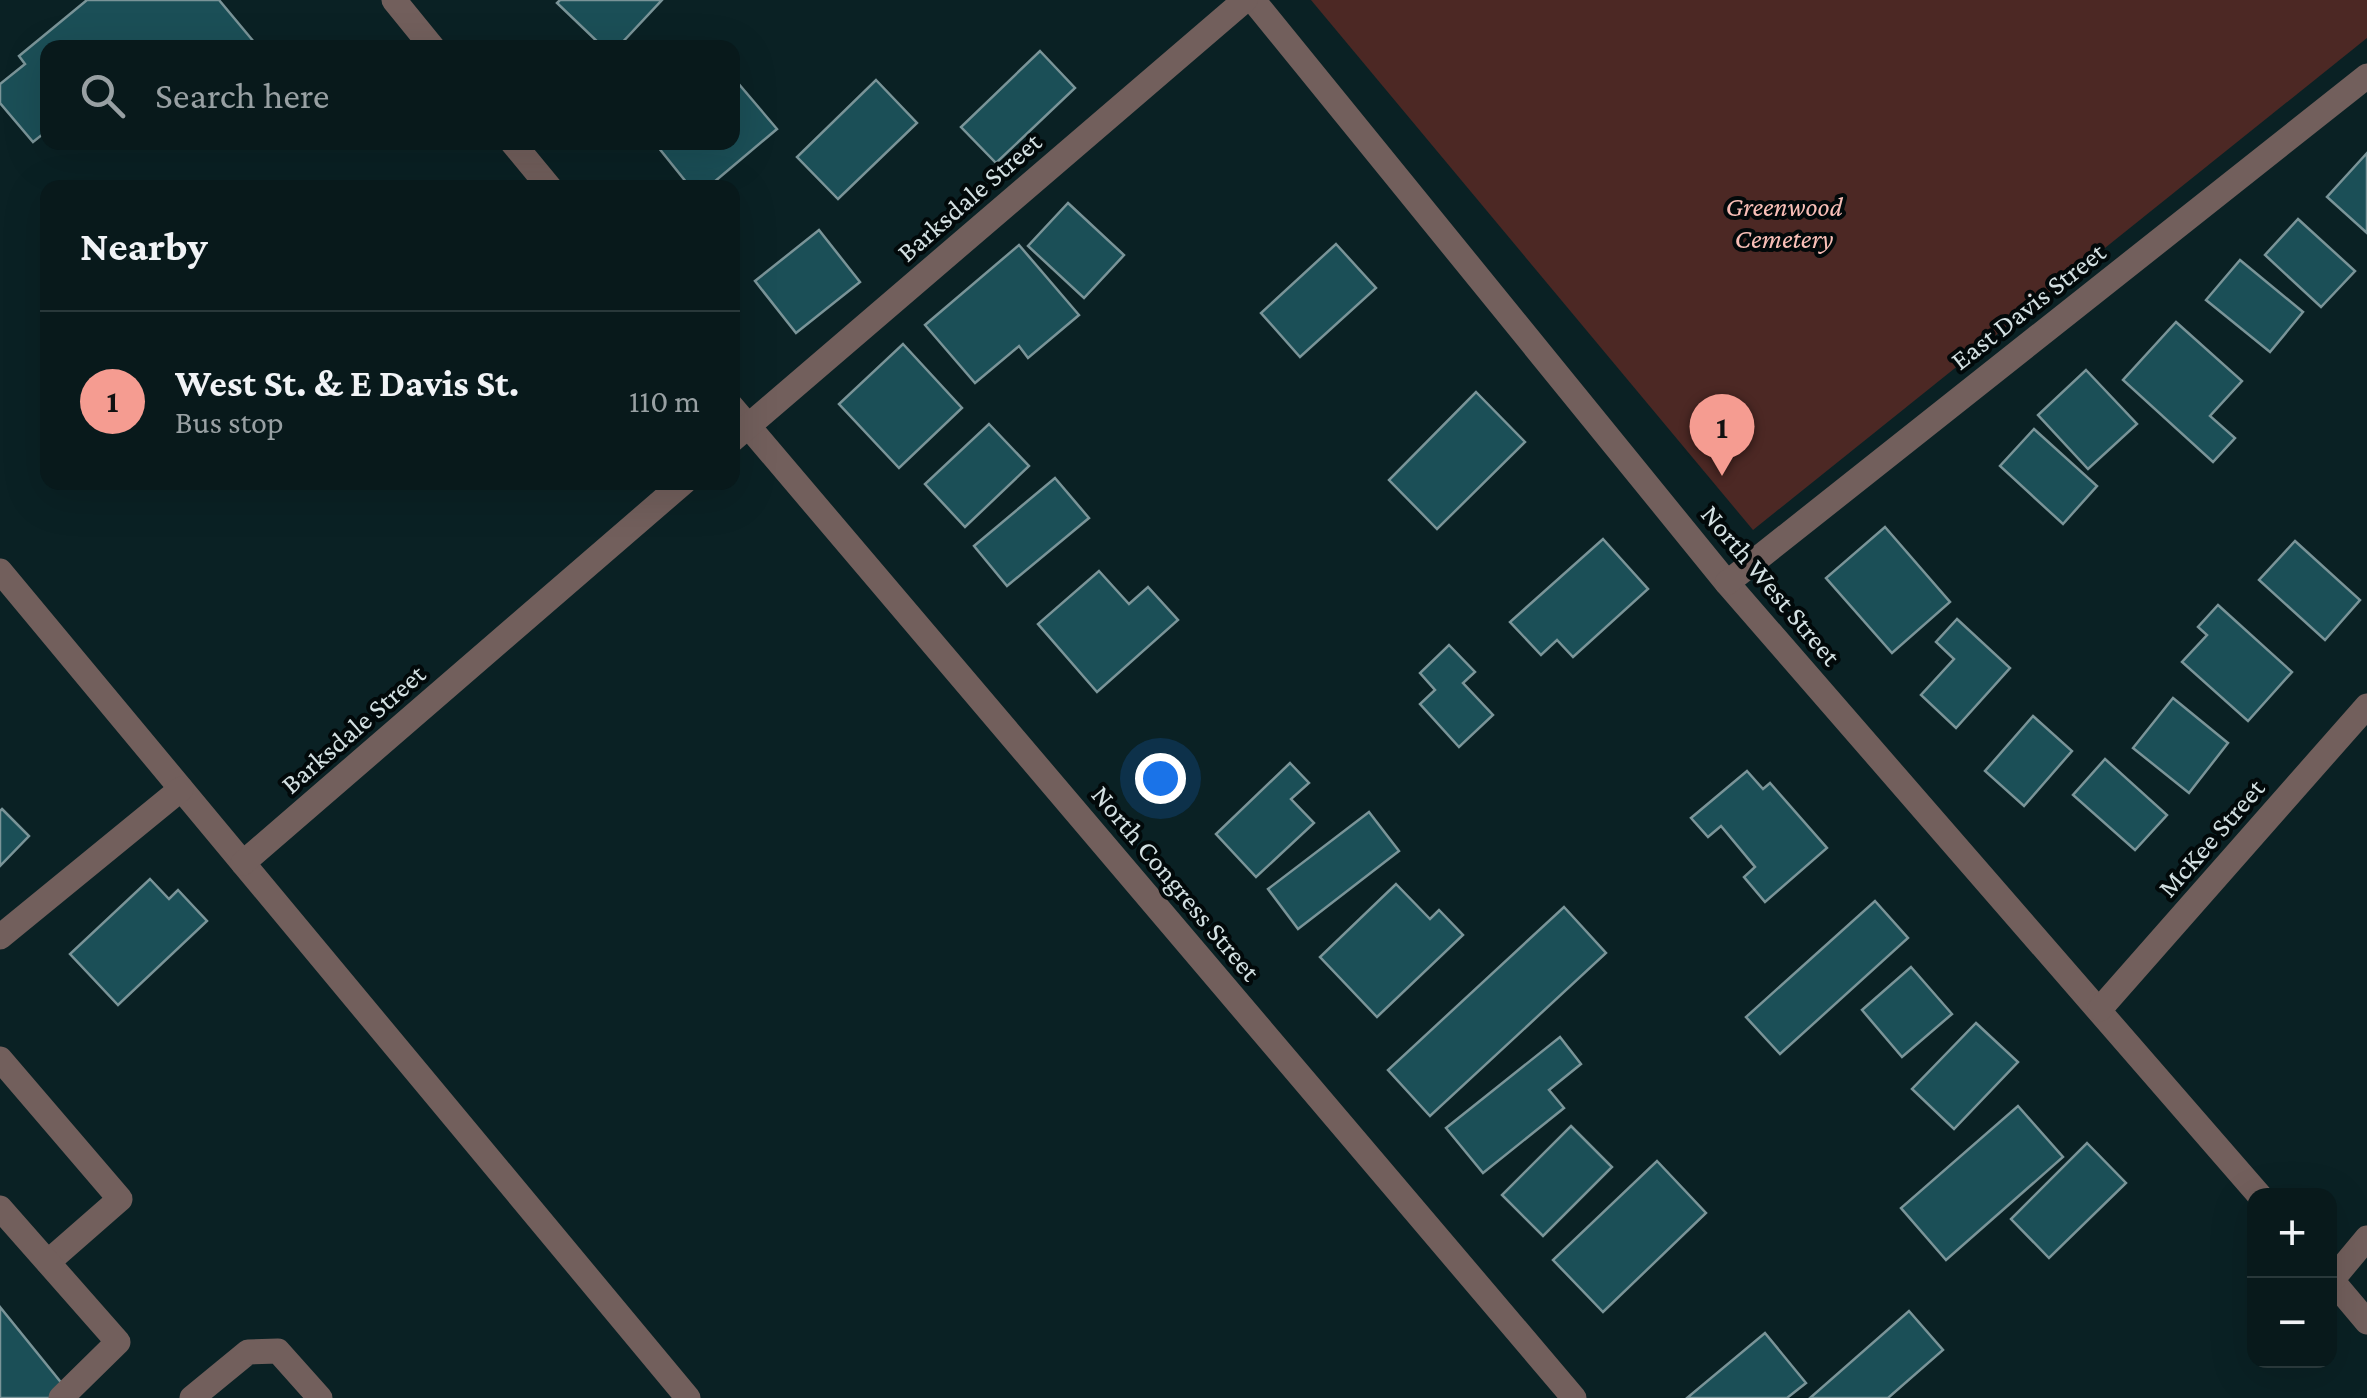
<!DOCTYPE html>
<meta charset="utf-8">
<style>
body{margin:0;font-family:"Crimson Pro",serif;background:#162628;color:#f1f3f6}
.controls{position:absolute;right:30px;bottom:30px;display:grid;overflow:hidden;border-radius:20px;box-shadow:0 10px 40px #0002}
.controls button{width:90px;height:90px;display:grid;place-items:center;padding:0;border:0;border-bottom:2px solid #29383a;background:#08191b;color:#f1f3f6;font:50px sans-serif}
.you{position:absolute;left:1160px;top:778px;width:35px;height:35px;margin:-25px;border:8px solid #fff;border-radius:50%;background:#1a73e8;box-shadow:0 0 0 15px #1a73e833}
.badge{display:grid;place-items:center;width:65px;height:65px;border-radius:50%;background:#f59c91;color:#111;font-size:32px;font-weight:700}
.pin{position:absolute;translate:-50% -82px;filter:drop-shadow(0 2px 5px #0008)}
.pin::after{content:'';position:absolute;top:52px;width:35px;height:30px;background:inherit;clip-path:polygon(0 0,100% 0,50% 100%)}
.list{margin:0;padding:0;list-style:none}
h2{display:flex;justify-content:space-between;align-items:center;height:130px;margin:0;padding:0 40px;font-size:42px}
h2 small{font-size:32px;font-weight:400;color:#98a0a3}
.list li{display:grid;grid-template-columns:65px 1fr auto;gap:30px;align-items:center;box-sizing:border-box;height:180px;padding:0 40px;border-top:2px solid #29383a}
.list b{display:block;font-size:38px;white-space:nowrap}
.list p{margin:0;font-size:32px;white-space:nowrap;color:#98a0a3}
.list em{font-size:32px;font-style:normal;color:#98a0a3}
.icon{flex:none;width:55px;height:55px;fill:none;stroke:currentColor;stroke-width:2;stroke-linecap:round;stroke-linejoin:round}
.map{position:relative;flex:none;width:2367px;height:1398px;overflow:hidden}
.search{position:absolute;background:#08191b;box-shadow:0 10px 40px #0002;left:40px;top:40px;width:700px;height:110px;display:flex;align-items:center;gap:25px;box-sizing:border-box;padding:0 35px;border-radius:20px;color:#98a0a3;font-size:38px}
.panel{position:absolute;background:#08191b;box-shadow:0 10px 40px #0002;left:40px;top:180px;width:700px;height:310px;border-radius:20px}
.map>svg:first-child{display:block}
.green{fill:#4c2824}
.building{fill:#1b4f57;stroke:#7a9498;stroke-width:2.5}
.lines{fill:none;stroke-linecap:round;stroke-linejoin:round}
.minor{stroke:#725f5c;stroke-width:25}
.labels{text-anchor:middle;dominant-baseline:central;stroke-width:8;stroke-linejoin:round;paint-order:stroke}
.street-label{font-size:28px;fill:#d3e0e2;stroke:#02090a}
.park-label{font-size:28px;font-style:italic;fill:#f9bfb7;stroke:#02090a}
</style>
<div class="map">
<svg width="2367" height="1398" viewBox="0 0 2367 1398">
<rect width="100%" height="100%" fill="#0a2124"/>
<path class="green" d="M1311,0H2367V38L1753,530Z"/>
<g class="building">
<path d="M87,0H219L259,48H48V130L33,142L0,103V84L25,64L19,56Z"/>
<path d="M560,0H662L617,48H604L557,3Z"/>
<path d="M1040,51L1075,88L996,163L961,127Z"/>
<path d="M732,76L777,129L707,188H691L654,142H732Z"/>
<path d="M876,80L917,123L838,199L797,157Z"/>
<path d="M2367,153V233L2327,197Z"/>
<path d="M1068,203L1124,255L1084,298L1028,246Z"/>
<path d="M2298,219L2355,271L2321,307L2265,255Z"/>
<path d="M819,230L860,282L796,333L755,281Z"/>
<path d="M1336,244L1376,288L1300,357L1261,313Z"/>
<path d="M1019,245L1079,315L1028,358L1019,346L975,383L925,325Z"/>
<path d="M2240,260L2303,312L2270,352L2206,300Z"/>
<path d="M2176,322L2242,381L2210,416L2235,438L2213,462L2123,380Z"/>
<path d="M903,344L962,408L899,468L839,404Z"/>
<path d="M2086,370L2137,424L2088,469L2038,415Z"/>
<path d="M1476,392L1525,442L1437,529L1389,480Z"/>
<path d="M989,424L1029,466L965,527L925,484Z"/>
<path d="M2034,429L2097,486L2063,524L2000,466Z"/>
<path d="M1055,478L1089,518L1007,586L974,546Z"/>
<path d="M1885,527L1950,602L1892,653L1826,578Z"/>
<path d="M1603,539L1648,589L1573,657L1557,640L1541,655L1510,622Z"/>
<path d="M2295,541L2360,600L2325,640L2259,580Z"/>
<path d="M1099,571L1129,604L1148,587L1178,620L1097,692L1038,624Z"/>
<path d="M2218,605L2292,672L2248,721L2182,662L2207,635L2198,627Z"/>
<path d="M1957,619L2010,668L1956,728L1921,695L1954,659L1936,642Z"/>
<path d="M1449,645L1475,672L1463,683L1493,715L1459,747L1420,704L1435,690L1420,673Z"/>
<path d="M2173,698L2228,743L2189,793L2133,748Z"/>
<path d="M2033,716L2072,751L2024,806L1985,771Z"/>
<path d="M2105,759L2167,815L2135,850L2073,795Z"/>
<path d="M1290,763L1309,783L1291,799L1314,823L1256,877L1216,834Z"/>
<path d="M1747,771L1763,789L1770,783L1827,848L1765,902L1744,877L1755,867L1721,826L1708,837L1691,818Z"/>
<path d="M2,809L29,836L0,866V811Z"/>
<path d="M1369,812L1399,851L1298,929L1268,889Z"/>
<path d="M150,879L169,899L178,890L207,921L118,1005L70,954Z"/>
<path d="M1396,884L1430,919L1439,910L1463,935L1377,1017L1320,957Z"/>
<path d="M1875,901L1908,938L1780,1054L1746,1017Z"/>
<path d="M1564,907L1606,953L1430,1116L1388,1070Z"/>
<path d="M1911,967L1952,1014L1902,1057L1862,1010Z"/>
<path d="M1976,1023L2018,1062L1954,1129L1912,1089Z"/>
<path d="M1560,1037L1581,1064L1549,1090L1564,1108L1483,1173L1446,1128Z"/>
<path d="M2018,1106L2063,1157L1946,1260L1901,1208Z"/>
<path d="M1571,1126L1612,1167L1543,1236L1502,1195Z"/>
<path d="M2087,1143L2126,1183L2049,1258L2011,1219Z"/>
<path d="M1657,1161L1706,1213L1603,1312L1553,1260Z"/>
<path d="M0,1307L72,1396L69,1398H0Z"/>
<path d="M1909,1311L1943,1350L1888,1398H1810Z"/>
<path d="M1765,1333L1806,1383L1787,1398H1687Z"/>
</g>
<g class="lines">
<g class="minor">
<path d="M394,0L433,48"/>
<path d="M1253,0L1727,583L2260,1196"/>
<path d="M512,142L550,188"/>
<path d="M732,407L1574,1398"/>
<path d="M732,440L1245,0"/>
<path d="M0,571L688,1398"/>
<path d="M1727,583L2367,76"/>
<path d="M243,863L684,482"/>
<path d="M0,937L181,789"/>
<path d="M2100,1009L2367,706"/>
<path d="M0,1059L120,1199L48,1262"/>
<path d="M0,1208L118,1342L61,1398"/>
<path d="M2330,1278L2367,1322"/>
<path d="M2332,1280L2367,1238"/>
<path d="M192,1398L248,1352L278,1351L320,1398"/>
</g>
</g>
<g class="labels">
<g class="street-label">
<text transform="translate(969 197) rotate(-41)">Barksdale Street</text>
<text transform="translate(2028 306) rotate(-38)">East Davis Street</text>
<text transform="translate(1771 585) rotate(50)">North West Street</text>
<text transform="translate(353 729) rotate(-41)">Barksdale Street</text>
<text transform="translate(2211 838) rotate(-49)">McKee Street</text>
<text transform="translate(1176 883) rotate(50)">North Congress Street</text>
</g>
<g class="park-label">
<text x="1784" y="206">Greenwood<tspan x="1784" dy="32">Cemetery</tspan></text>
</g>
</g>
</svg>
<div class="controls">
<button>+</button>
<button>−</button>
</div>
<div class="you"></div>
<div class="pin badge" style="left:1722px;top:476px">1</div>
<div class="search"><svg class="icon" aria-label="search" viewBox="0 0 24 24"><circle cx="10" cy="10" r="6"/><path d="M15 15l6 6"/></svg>Search here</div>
<section class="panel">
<h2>Nearby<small></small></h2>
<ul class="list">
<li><span class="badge">1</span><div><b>West St. &amp; E Davis St.</b><p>Bus stop</p></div><em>110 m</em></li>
</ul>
</section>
</div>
